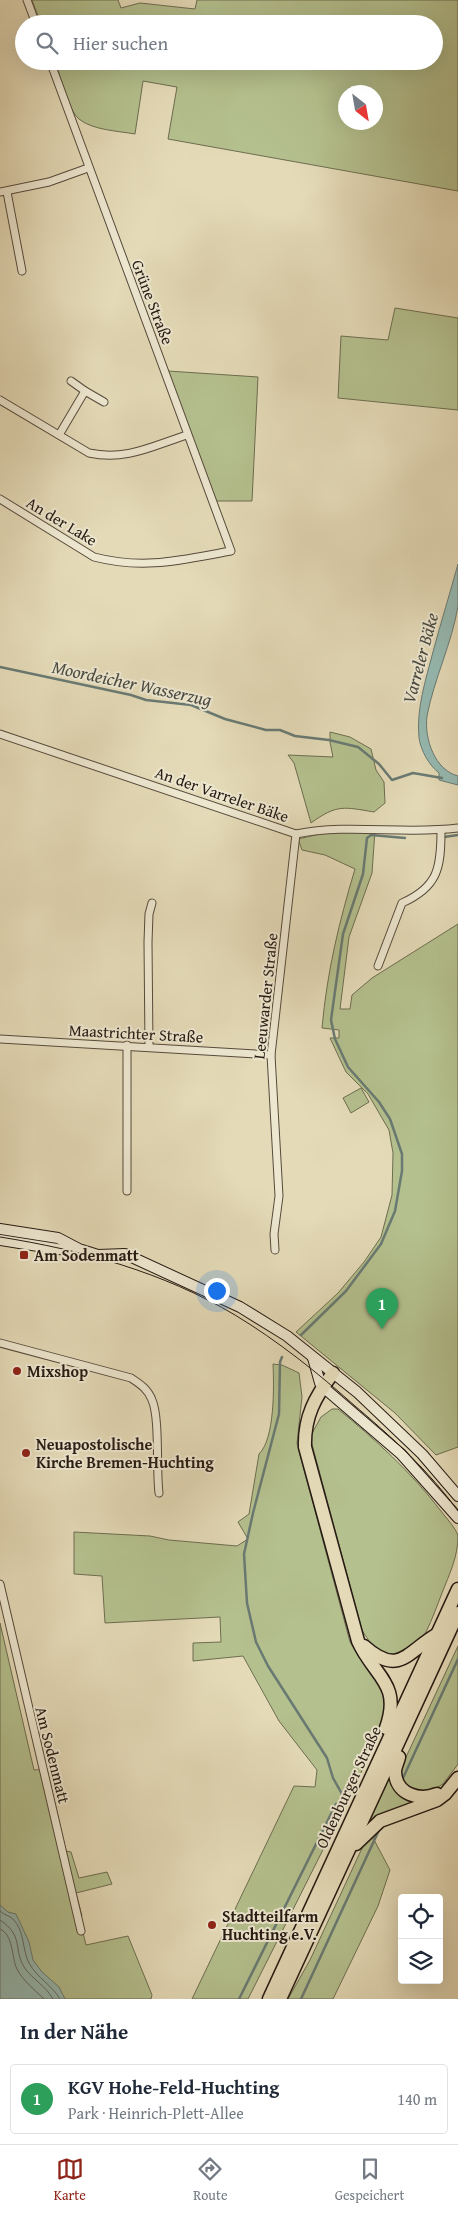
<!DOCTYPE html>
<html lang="de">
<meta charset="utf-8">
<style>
body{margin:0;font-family:"Gentium Book Plus",serif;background:#f2f2f3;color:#1f2937}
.controls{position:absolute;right:15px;bottom:15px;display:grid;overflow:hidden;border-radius:5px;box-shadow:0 5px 20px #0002}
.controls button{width:45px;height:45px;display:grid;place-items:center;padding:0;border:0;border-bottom:1px solid #e0e1e3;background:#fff;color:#1f2937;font:25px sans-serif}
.compass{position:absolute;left:338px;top:85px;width:45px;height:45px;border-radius:50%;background:#fff;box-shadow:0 5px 20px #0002;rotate:149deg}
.you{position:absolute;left:216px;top:1290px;width:18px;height:18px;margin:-12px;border:4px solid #fff;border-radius:50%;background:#1a73e8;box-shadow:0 0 0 8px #1a73e833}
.badge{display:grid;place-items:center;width:32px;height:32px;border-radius:50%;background:#8f2418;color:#fff;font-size:16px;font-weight:700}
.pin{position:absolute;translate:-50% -41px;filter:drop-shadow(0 1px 2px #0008)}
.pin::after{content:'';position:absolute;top:26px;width:18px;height:15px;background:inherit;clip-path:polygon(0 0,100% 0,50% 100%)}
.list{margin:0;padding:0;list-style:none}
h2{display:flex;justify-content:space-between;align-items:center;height:65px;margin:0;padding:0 20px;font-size:21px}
h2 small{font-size:16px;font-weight:400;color:#747a83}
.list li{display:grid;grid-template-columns:32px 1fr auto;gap:15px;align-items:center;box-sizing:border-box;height:70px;margin:0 10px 10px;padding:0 10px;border:1px solid #e0e1e3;border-radius:5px}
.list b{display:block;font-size:19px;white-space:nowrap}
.list p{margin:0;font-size:16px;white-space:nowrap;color:#747a83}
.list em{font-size:16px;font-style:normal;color:#747a83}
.icon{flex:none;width:28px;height:28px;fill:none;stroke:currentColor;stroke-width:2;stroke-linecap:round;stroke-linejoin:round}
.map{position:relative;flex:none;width:458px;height:1999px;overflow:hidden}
.search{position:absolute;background:#fff;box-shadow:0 5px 20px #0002;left:15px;right:15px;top:15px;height:55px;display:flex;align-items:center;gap:12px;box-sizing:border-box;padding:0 18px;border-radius:28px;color:#747a83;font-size:19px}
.sheet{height:145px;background:#fff}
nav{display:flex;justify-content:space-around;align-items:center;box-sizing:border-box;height:70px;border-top:1px solid #e0e1e3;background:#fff;font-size:14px;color:#747a83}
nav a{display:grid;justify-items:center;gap:2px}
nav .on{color:#8f2418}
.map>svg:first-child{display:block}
.green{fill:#b4c08e;stroke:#6d6d50;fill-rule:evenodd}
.water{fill:#96bab3;stroke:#697a73}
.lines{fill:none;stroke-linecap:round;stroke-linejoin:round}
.shore{stroke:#5e6a63;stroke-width:1}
.stream{stroke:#697a73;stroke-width:2.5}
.minor-casing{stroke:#564a3c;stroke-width:9}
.secondary-casing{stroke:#261a13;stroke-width:12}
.trunk-casing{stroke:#261a13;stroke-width:15}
.minor{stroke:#ede7d0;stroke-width:7}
.secondary{stroke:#ede7d0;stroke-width:10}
.trunk{stroke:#e4dab7;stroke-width:12}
.tram{stroke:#261a13;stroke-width:1}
.poi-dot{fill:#8f2418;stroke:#ede7d0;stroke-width:2}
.labels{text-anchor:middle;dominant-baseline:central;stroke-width:4;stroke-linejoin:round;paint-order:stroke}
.street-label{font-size:16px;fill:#261a13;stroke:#ede7d0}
.poi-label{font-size:16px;font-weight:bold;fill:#261a13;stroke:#ede7d0;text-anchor:start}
.water-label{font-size:18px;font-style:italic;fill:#484a43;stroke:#ede7d0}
</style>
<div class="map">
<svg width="458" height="1999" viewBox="0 0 458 1999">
<rect width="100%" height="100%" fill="#e4dab7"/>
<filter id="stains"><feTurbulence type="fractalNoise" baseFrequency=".004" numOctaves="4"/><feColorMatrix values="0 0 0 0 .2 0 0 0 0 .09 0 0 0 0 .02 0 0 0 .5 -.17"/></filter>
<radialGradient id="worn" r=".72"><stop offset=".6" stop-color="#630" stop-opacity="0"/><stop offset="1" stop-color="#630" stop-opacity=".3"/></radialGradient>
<g class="green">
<path d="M32,0H118L121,8L140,3L195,9L197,0H458V191L168,139L177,87L143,81L135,134C118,131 92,130 79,119C68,110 60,75 55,61H434V24H41ZM346,92H376V122H346Z"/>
<path d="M395,308L458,318V410L338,398L341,336L388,340Z"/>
<path d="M168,371L258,377L252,501H216Z"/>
<path d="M330,732L350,737L371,749L376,770L384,782L385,803L374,812C344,807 337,804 311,823L294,763L288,755L333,757L330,742Z"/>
<path d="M337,830H375L372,873L349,937L340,1009H350L352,995L372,978L458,924V1447L436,1455L395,1413L296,1332L338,1293L364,1262L381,1237L392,1195L393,1153L389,1130L368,1094L346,1072L330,1038H339V1030L322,1028C327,972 339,922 355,869L325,855L302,850L298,839Z"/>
<path d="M361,1088L369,1102L351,1113L343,1098Z"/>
<path d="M273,1364L282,1365L299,1373L302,1397L297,1443L303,1466L350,1642L359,1657L378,1681L386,1695L387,1711L380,1732L351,1794L248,1999H192L294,1786L315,1787L317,1770L279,1721L243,1656L193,1661V1643L221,1642L220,1617L105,1623L102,1576L74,1574V1532L150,1536L169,1540L237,1546L248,1539L238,1522L249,1514L259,1454C275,1439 274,1385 273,1364Z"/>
<path d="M332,1409H338C376,1440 411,1472 441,1511C446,1518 456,1528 458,1536C458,1557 449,1575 442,1593C437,1606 432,1620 426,1632C422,1640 417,1644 410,1648C387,1663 374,1651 362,1630L310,1437L321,1417Z"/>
<path d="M0,1623L34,1770L47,1769L66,1851L71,1852L79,1878L107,1872L112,1884L76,1893L82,1916L79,1917L86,1945L128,1936L152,1995L151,1999H0Z"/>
<path d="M458,1646V1764L443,1784L431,1791H414L404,1782L400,1770Z"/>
<path d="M389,1773L416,1801L373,1819L363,1827Z"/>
<path d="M372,1836L390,1870L378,1906L333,1999H288L310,1960L364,1844Z"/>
</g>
<g class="water">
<path d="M458,564C458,577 458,592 458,606C452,643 434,679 427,716C424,739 435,770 458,776V785L439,780V773C429,765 421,751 419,738C416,709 426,679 433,652C441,622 450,593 458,564Z"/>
<path d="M0,1905L8,1912L16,1914L29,1942L33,1960L42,1972L59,1987L65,1999H0Z"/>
</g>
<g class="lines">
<g class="shore">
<path d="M0,1911C4,1915 10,1916 13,1919C25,1931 22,1950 29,1963C37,1978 52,1985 60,1999"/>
<path d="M0,1920C24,1936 13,1948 24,1967C32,1979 46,1986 53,1999"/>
<path d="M0,1929C14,1935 11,1957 17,1969C23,1981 35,1990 44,1999"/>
</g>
<g class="stream">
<path d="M0,667L131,695L146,700L191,705L225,719L266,730H280L295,736L329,740L358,747L379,764L392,780L413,773L442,778"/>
<path d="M444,837L458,835"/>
<path d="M301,1335L346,1291L381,1244L395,1211L402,1171V1154L390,1119L379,1102L348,1067L335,1039L331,1020L343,934L363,874L367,838L371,835L405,838"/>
<path d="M282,1357L280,1362L279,1414L253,1513L244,1554L247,1603L256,1642L268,1666L327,1758L333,1778L342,1794"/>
<path d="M403,1778L458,1659"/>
<path d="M239,1999L336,1804"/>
<path d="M301,1999L379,1830"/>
</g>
<defs>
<g id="minor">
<path d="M27,0L36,24"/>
<path d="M0,192L49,182L88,168"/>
<path d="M7,192L22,271"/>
<path d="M71,381L85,391"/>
<path d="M0,400L89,453C126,461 152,446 187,435"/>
<path d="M59,435L85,391L104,402"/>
<path d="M0,499L94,557C144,570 181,560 231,551L50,61"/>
<path d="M0,734L296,834C350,823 403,835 458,828"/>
<path d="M378,966L402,903C438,887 441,868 441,831"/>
<path d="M0,1039L271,1055"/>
<path d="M127,1045V1191"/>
<path d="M149,1047L148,942L149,914L152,903"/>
<path d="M275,1250L274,1234L279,1196L271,1055L296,834"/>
<path d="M0,1343L131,1378C140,1384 148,1389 152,1400C160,1418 156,1470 159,1493"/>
<path d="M0,1584L81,1931"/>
</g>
<g id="secondary">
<path d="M0,1229L58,1238L79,1249"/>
<path d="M0,1240L57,1249L82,1250L98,1255L125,1254L240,1307L287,1336L357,1392L422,1454L458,1496"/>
<path d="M313,1358L320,1383L323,1387L401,1454L458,1518"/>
</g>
<g id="trunk">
<path d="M333,1373C315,1397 304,1417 305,1447L358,1641C374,1677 402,1683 386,1728"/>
<path d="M364,1646C399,1677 407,1652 436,1635"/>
<path d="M399,1757C398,1762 395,1767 395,1772C396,1795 420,1801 437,1794"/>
<path d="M356,1844L380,1821L437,1800L445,1794L458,1778"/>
<path d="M269,1999L458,1589"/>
<path d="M280,1999L458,1613"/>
</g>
</defs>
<use href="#minor" class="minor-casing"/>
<use href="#secondary" class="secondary-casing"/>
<use href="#trunk" class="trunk-casing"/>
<use href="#minor" class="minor"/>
<use href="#secondary" class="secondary"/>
<use href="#trunk" class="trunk"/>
<path class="tram" d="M0,1237C82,1250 163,1272 235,1315C278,1341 318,1373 355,1406C393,1438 429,1471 458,1511"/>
</g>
<g class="poi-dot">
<rect x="19" y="1250" width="10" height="10" rx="2.5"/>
<circle cx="17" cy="1371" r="5"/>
<circle cx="26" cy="1453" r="5"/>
<circle cx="212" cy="1925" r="5"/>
</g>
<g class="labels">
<g class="street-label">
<text transform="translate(153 302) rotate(69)">Grüne Straße</text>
<text transform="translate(62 521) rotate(31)">An der Lake</text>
<text transform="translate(222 794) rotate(19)">An der Varreler Bäke</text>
<text transform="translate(265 996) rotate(-84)">Leeuwarder Straße</text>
<text transform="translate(136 1033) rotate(3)">Maastrichter Straße</text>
<text transform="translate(53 1755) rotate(76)">Am Sodenmatt</text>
<text transform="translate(348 1787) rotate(-65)">Oldenburger Straße</text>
</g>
<g class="poi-label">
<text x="34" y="1255">Am Sodenmatt</text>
<text x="27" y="1371">Mixshop</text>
<text x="36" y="1444">Neuapostolische<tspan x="36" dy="18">Kirche Bremen-Huchting</tspan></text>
<text x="222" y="1916">Stadtteilfarm<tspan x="222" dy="18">Huchting e.V.</tspan></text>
</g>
<g class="water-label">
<text transform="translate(420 658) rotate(-75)">Varreler Bäke</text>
<text transform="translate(132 683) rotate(12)">Moordeicher Wasserzug</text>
</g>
</g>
<rect width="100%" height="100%" filter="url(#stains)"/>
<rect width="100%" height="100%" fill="url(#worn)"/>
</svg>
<div class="controls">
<button><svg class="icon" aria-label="locate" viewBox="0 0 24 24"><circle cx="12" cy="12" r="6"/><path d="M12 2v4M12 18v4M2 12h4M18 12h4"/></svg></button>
<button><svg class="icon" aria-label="layers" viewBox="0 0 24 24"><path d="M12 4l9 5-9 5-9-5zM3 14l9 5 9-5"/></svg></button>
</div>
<svg class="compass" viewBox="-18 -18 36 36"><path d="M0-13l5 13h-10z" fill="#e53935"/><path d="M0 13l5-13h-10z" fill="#747a83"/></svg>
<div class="you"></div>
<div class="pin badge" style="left:382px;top:1329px;background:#2e9e5b">1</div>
<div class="search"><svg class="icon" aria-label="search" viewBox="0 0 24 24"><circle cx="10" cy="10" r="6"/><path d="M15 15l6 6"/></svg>Hier suchen</div>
</div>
<section class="sheet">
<h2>In der Nähe<small></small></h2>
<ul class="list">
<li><span class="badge" style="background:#2e9e5b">1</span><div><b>KGV Hohe-Feld-Huchting</b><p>Park · Heinrich-Plett-Allee</p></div><em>140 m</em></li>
</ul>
</section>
<nav>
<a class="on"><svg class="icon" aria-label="map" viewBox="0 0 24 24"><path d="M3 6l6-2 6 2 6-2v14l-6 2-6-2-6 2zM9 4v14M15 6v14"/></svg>Karte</a>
<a><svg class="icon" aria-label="directions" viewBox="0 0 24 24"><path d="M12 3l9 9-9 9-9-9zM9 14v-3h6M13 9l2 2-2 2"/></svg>Route</a>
<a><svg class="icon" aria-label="saved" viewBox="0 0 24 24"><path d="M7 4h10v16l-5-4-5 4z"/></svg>Gespeichert</a>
</nav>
